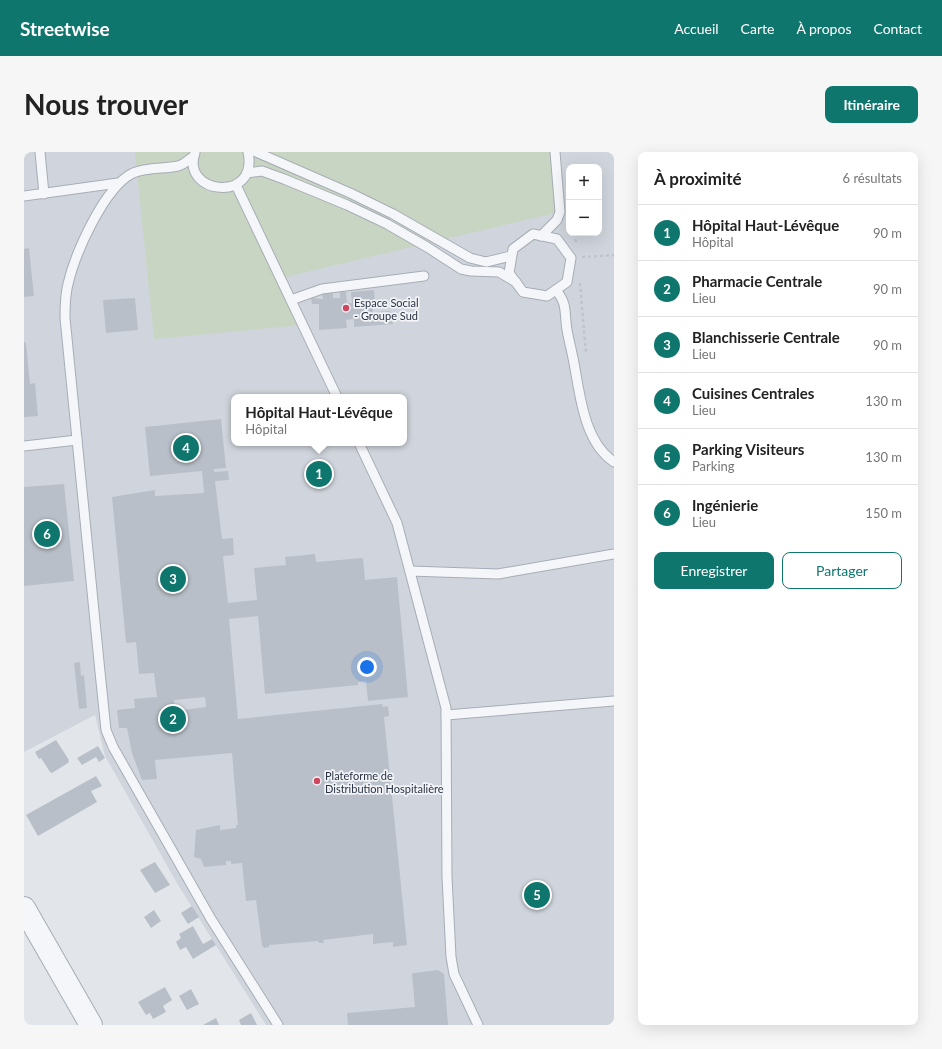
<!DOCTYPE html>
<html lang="fr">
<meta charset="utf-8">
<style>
body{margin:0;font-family:Lato,sans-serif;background:#f6f6f6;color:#222}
.controls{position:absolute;right:12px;top:12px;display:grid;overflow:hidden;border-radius:8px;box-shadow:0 4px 16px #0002}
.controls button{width:36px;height:36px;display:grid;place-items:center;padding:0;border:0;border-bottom:1px solid #e0e0e0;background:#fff;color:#222;font:20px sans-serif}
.you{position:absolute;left:343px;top:515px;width:14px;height:14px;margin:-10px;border:3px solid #fff;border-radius:50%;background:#1a73e8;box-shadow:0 0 0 6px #1a73e833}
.badge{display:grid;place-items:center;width:26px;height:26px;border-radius:50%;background:#0f766e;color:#fff;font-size:13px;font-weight:700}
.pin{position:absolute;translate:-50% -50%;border:2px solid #fff;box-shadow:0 1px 4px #0006}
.popup{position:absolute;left:207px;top:242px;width:176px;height:52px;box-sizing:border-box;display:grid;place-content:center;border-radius:8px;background:#fff;filter:drop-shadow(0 1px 3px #0005);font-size:13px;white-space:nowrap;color:#767676}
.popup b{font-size:15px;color:#222}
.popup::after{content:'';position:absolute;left:50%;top:100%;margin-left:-8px;border:8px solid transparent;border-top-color:#fff}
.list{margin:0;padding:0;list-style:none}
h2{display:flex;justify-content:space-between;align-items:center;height:52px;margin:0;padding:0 16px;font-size:17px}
h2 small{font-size:13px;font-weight:400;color:#767676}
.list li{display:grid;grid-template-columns:26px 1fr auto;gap:12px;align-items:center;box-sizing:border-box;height:56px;padding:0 16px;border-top:1px solid #e0e0e0}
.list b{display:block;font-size:15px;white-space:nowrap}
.list p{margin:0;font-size:13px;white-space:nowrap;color:#767676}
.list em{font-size:13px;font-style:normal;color:#767676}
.actions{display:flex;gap:8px;padding:12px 16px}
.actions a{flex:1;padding:9px 0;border:1px solid #0f766e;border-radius:8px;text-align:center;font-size:14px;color:#0f766e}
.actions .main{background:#0f766e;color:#fff}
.map{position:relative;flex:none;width:590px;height:873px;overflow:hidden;border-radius:8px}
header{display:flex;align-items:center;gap:24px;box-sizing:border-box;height:56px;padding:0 20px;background:#0f766e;color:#fff}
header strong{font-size:19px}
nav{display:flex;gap:22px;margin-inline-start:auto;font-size:14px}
.intro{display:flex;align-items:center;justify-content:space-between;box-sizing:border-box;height:96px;padding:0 24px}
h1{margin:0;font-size:28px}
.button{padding:10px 18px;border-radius:8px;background:#0f766e;color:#fff;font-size:14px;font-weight:700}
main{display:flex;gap:24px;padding:0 24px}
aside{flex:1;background:#fff;border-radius:8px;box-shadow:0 4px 16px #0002}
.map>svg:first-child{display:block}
.built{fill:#d0d5dd;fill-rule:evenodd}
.green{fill:#c8d5c3}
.building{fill:#b9bfc8;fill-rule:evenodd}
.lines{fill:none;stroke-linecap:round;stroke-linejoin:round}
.service-casing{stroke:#a7adb5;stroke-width:11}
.tertiary-casing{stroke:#a7adb5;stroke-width:24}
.path{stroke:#c0c3ca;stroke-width:2.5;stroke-dasharray:3 3;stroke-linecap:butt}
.service{stroke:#f5f6f9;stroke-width:9}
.tertiary{stroke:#f5f6f9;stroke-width:22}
.poi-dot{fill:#cf475e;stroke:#f2f4f8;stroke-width:1.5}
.labels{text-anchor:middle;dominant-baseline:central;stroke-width:3.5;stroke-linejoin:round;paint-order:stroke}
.poi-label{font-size:11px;fill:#2a3343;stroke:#f2f4f8;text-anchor:start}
</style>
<header>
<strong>Streetwise</strong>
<nav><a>Accueil</a><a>Carte</a><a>À propos</a><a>Contact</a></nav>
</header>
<div class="intro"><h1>Nous trouver</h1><a class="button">Itinéraire</a></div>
<main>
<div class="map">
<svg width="590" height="873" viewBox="0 0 590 873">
<rect width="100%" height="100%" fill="#e2e6eb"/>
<path class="built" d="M0,0H590V873H242L154,733L81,604L71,563L0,600ZM545,15H575V81H545ZM210,245H380V291H210Z"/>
<path class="green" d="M111,0H531L536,60L257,126L279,173L130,187Z"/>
<g class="building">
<path d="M5,96L10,144L0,145V97Z"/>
<path d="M350,138L351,150H348L349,160L366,159L369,172L330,175V167L322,168L323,176L295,178V152H288L287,146L299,147L298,142L309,141V146H316V140H322L323,151H328L327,140Z"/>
<path d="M111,146L114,178L82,181L79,148Z"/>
<path d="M0,190L2,191L6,232L11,231L14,264L0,265Z"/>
<path d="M197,267L202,316L190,317V320L204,319L205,328L191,329L198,387L209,386L210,403L199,404L204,451L233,448L230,416L262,413L261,405L291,402L292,410L339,406L341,428L373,425L384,545L344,549L342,529L334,530V533L241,542L234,464L205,467L214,567L358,552L359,555L364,554L365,564L360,565L383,793L369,795V790L349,792V782L299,788L300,791H295L294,789L245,793V795L240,796L238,793L232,748L222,749L218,711L207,712V709H202V713L180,715L177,707L170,705L172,678L196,673V678L212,676V673H214L208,601L131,608L133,627L118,628L108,601L103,576H95L93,558L111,556L110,547L133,545L130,521L115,522L112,490L102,491L88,345L131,338V344L180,341L178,319L126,324L121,275ZM181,545L182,555L151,559L150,548Z"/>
<path d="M40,332L50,429L0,434V335Z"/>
<path d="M56,510L57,524L60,523L63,556L55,557L50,511Z"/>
<path d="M32,588L45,608L44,611L28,621L26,620L17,606L15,607L11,600Z"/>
<path d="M74,594L81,606L75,610L72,605L58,613L53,606Z"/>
<path d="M72,624L78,634L67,639L73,650L14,684L2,663Z"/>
<path d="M131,710L146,733L131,741L116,718Z"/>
<path d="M168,754L175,765L164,772L157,761Z"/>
<path d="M130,758L137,769L127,776L120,765Z"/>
<path d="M169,774L179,792L188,787L192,793L169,807L162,795L156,798L152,790L157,786L155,782Z"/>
<path d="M414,818L420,822L424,873H324L323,861L391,855L388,822L390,821Z"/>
<path d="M141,835L148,848L139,854L142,860L129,867L126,861L122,863L114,850Z"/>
<path d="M167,837L175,852L163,858L155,844Z"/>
<path d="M227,861L233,873H217L215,868Z"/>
<path d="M192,866L195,873H179Z"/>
</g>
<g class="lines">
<defs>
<g id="service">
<path d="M16,0L20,42"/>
<path d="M232,0L326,41L369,62L446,106L462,110L487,104"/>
<path d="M171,1C156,42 235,52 224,0"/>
<path d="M170,4C165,7 160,13 154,14C140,17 124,15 109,21C80,35 51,102 44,132C41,143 41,154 41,166L76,520L82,578L89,595L187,767L254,873"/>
<path d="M223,21L238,19L260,27L323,53L363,72L403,95L437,117L447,119L475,120L492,130"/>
<path d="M212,33L313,245"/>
<path d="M0,44L94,31"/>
<path d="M509,82L533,87L547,106L543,130L523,144L499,140L485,121L489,97Z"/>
<path d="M517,84L533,68L536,60L531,0"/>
<path d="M532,138C544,153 540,160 543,178C545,189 548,200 550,211C556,243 560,290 590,310"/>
<path d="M267,148L298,137L400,124"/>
<path d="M335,291L373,371L422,556L423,725L427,805L430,822L454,873"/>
<path d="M0,294L53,288"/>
<path d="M386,419L474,422L590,402"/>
<path d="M422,563L590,549"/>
</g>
<path id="tertiary" d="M0,756L67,873"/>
</defs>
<use href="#service" class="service-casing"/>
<use href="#tertiary" class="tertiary-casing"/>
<g class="path">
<path d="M551,81L552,92"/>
<path d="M558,105L590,103"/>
<path d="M556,131L562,202"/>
</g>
<use href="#service" class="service"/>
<use href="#tertiary" class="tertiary"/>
</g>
<g class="poi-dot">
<circle cx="322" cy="156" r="4"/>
<circle cx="293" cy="629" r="4"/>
</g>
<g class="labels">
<g class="poi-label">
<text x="330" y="150">Espace Social<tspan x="330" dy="13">- Groupe Sud</tspan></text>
<text x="301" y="623">Plateforme de<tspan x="301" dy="13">Distribution Hospitalière</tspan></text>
</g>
</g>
</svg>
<div class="controls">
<button>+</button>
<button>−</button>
</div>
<div class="you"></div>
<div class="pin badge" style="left:295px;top:322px">1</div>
<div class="popup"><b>Hôpital Haut-Lévêque</b>Hôpital</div>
<div class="pin badge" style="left:149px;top:567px">2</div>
<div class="pin badge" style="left:149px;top:427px">3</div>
<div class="pin badge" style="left:162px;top:296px">4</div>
<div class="pin badge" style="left:513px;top:743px">5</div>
<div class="pin badge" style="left:23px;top:382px">6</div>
</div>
<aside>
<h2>À proximité<small>6 résultats</small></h2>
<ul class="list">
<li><span class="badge">1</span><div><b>Hôpital Haut-Lévêque</b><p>Hôpital</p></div><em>90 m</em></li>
<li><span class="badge">2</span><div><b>Pharmacie Centrale</b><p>Lieu</p></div><em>90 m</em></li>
<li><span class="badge">3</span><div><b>Blanchisserie Centrale</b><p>Lieu</p></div><em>90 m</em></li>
<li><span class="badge">4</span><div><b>Cuisines Centrales</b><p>Lieu</p></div><em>130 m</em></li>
<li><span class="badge">5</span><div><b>Parking Visiteurs</b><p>Parking</p></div><em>130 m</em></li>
<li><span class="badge">6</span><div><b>Ingénierie</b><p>Lieu</p></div><em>150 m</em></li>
</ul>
<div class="actions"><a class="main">Enregistrer</a><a>Partager</a></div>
</aside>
</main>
